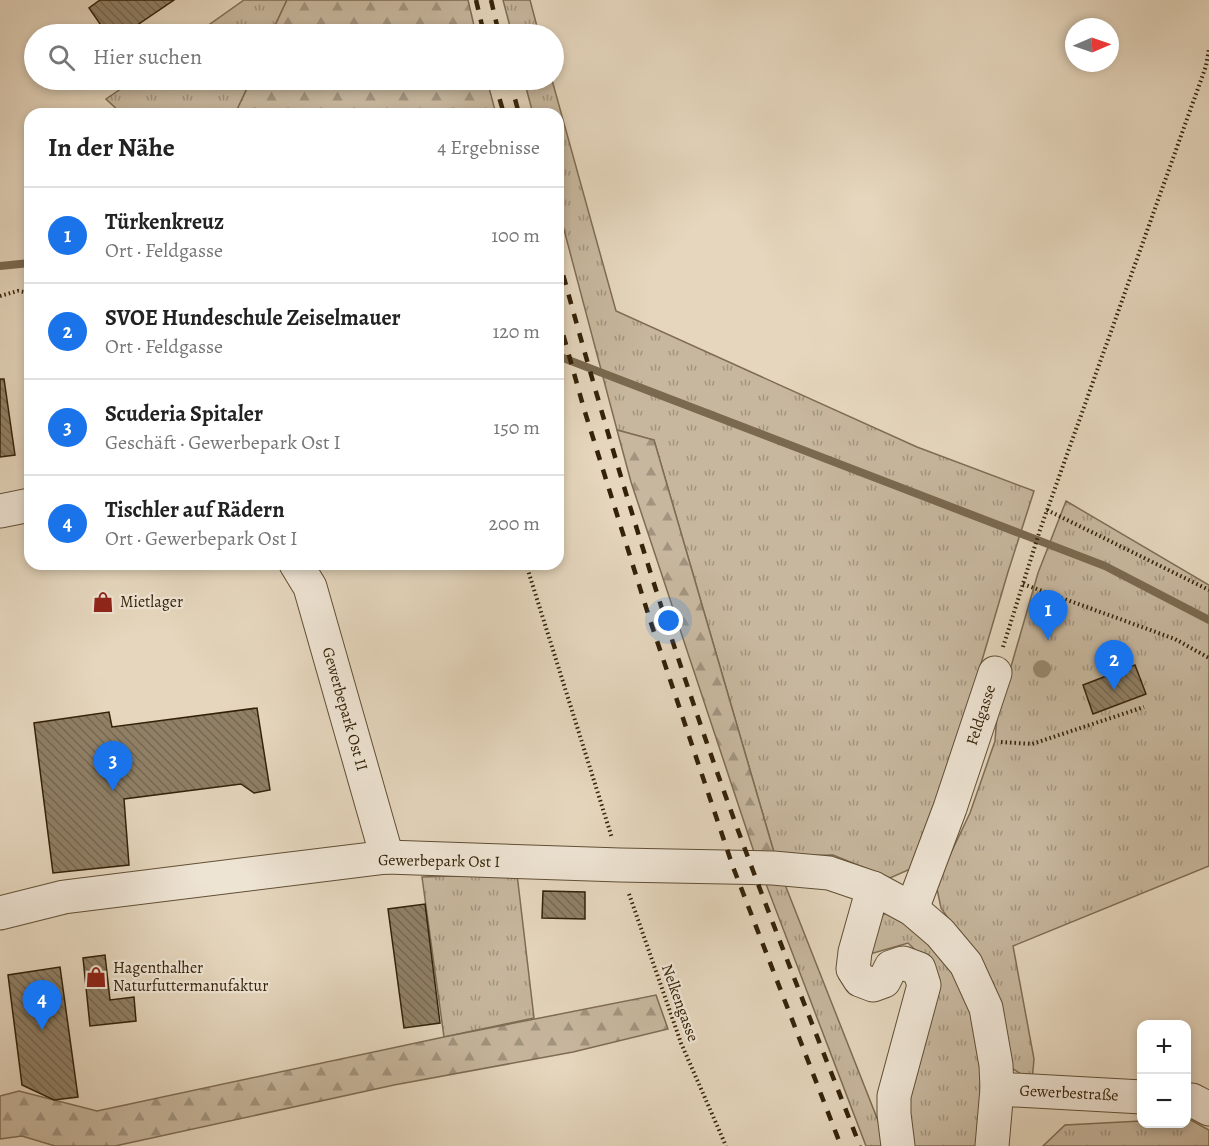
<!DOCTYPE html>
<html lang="de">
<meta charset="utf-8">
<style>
body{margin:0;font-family:Alegreya,serif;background:#f6f6f6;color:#222}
.controls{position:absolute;right:18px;bottom:18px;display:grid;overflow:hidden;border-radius:12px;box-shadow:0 3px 9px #0003}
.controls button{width:54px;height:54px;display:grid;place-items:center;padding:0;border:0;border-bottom:2px solid #e0e0e0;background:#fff;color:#222;font:30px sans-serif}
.compass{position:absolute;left:1065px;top:18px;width:54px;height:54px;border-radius:50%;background:#fff;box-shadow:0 3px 9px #0003;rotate:88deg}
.you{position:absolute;left:669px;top:621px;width:21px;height:21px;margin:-15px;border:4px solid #fff;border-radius:50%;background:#1a73e8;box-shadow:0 0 0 9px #1a73e833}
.badge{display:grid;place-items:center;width:39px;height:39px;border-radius:50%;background:#1a73e8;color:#fff;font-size:20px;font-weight:700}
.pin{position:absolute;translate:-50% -50px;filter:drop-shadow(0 2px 3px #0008)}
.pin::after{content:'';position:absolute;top:32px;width:21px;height:18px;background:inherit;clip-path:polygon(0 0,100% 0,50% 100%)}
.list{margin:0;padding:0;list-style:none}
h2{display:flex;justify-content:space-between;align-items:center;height:78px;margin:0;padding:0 24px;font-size:26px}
h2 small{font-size:20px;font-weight:400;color:#767676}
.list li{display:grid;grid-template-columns:39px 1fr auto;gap:18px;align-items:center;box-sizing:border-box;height:96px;padding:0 24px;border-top:2px solid #e0e0e0}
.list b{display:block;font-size:22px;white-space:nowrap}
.list p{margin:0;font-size:20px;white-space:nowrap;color:#767676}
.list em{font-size:20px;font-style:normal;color:#767676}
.icon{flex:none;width:33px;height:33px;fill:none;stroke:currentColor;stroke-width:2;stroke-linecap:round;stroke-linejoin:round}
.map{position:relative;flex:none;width:1209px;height:1146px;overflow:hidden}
.search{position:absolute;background:#fff;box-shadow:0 3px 9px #0003;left:24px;top:24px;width:540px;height:66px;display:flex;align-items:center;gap:15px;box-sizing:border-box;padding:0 21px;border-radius:33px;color:#767676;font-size:22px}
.panel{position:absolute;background:#fff;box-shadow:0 3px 9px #0003;left:24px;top:108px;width:540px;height:462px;border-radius:18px}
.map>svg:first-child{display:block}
.grass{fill:url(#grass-tufts);stroke:#7e6c53;stroke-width:1.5}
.forest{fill:url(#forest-firs);stroke:#7e6c53;stroke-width:1.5}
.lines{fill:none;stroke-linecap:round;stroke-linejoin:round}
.stream{stroke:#7a694f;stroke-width:8}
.building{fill:url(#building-back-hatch);stroke:#342208;stroke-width:1.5}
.minor-casing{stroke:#604f35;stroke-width:35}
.path{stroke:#342208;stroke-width:4;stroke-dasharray:1.5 3;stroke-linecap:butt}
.minor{stroke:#eee4d4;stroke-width:33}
.rail{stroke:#342208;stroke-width:4.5;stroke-dasharray:10 10;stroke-linecap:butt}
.tree{fill:#98876e}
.labels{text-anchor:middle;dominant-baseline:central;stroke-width:4.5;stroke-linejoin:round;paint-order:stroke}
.poi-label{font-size:16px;fill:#342208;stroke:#eee4d4;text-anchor:start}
.street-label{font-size:16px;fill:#342208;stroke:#eee4d4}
</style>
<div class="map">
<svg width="1209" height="1146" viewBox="0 0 1209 1146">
<defs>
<pattern id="grass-tufts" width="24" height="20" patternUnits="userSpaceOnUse" patternTransform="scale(1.5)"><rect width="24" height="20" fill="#c7b79e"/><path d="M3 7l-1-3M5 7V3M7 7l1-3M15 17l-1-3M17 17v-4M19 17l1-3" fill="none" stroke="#a2947f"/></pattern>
<pattern id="forest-firs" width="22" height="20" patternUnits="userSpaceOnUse" patternTransform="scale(1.5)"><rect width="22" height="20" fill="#c7b79e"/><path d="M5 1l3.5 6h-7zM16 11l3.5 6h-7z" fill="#a2947f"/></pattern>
<pattern id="building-back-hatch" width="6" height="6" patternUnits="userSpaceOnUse" patternTransform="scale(1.5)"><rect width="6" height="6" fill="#908066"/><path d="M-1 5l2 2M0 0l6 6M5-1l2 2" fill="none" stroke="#766852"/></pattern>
</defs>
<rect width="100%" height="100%" fill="#e5d6bd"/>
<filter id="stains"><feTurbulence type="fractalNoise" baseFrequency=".00333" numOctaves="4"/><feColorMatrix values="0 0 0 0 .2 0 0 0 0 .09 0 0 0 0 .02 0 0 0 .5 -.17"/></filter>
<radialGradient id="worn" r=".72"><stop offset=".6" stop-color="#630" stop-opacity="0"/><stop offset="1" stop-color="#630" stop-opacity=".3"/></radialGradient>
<g class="grass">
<path d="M244,0H287L271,34H196Z"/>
<path d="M503,0H530L539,34H512Z"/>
<path d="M134,80H251L235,114H122L106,99Z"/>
<path d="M524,80H552L616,311L917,447L1034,491L1008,572L935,820L915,867L890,878L833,855L775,856L654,440L617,430L558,207V114H533Z"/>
<path d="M1066,501L1209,585V866L1013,946L1034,1059L1032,1081L1010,1067L983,968L941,908L936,884L970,813L995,741L997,715L1038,573Z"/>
<path d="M517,874L534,1018L444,1037L422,877Z"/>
<path d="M784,882L888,1146H866L766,884Z"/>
<path d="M888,912L922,931L952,968L973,1004L984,1053L980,1146H911L909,1092L937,971L908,943L870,954L873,920Z"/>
<path d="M1187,1118L1209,1130V1146H1043L1065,1125L1141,1121L1142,1124H1186Z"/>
</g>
<g class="forest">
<path d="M287,0H468L476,34H271Z"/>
<path d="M251,80H487L496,114H235Z"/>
<path d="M617,430L654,440L775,856L755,855L631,482Z"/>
<path d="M656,995L668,1029L573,1052L394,1085L115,1146H55L22,1136L0,1139V1096L19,1091L97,1111L444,1037Z"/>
</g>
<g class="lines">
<g class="stream">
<path d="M0,266L30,263"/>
<path d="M558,356L1105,566L1209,620"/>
</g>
</g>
<g class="building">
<path d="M100,0H174L124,34H107L89,8Z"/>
<path d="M0,379H4L15,455L0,457Z"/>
<path d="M1135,665L1146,694L1093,714L1083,685Z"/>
<path d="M257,708L270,790L254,793L241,784L124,799L129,865L53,873L34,723L109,712L112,727Z"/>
<path d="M543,891L585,892V919L542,918Z"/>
<path d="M425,904L440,1023L404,1028L388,909Z"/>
<path d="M105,955L110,1000L134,997L136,1021L90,1026L83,958Z"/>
<path d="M60,967L78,1097L54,1100L22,1085L8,975Z"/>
</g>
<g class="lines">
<defs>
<g id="minor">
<path d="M0,511L30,505"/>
<path d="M296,564L310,587L387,857"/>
<path d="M873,888L855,952L853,969L860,980L873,985L884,981L891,967L903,963L919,969L924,985L894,1096V1114L898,1146"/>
<path d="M912,909L950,808L995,673"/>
<path d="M0,913L64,897L387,857L620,865L773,868L829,873L873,888L912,909L940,933L966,964L986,1008L996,1065L997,1089L992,1146"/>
<path d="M997,1089L1142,1097"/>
<path d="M1186,1100H1192L1209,1109"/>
</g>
</defs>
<use href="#minor" class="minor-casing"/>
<g class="path">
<path d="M0,296L18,291L30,293"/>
<path d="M1047,510L1209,590"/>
<path d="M526,564L612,838"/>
<path d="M1023,584L1175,639L1209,658"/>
<path d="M1003,647L1040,530L1206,66L1209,49"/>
<path d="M1001,742L1032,744L1144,707"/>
<path d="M629,894L681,1043L726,1146"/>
</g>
<use href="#minor" class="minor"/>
<g class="rail">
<path d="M476,0L484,34"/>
<path d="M491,0L499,34"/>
<path d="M494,80L504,114"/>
<path d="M510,80L519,114"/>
<path d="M558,256C614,462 677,668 752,868C787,961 824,1054 860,1146"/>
<path d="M558,316L584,409L650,620L733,867L841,1146"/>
</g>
</g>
<circle class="tree" cx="1042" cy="669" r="9"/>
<defs>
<symbol id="shop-bare" viewBox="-9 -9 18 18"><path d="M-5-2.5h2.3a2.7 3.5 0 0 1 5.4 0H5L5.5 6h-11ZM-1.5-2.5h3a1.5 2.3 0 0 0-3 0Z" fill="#8f2418" stroke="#eee4d4" stroke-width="2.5" paint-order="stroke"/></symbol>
</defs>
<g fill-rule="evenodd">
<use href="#shop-bare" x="88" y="587" width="30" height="30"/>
<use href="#shop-bare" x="81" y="962" width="30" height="30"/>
</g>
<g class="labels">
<g class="poi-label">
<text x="120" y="602">Mietlager</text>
<text x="113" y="968">Hagenthalher<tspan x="113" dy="18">Naturfuttermanufaktur</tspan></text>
</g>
<g class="street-label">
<text transform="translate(345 709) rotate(74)">Gewerbepark Ost II</text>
<text transform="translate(981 715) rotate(-72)">Feldgasse</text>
<text transform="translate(439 861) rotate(1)">Gewerbepark Ost I</text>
<text transform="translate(680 1003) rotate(70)">Nelkengasse</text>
<text transform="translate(1069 1093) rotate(3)">Gewerbestraße</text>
</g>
</g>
<rect width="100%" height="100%" filter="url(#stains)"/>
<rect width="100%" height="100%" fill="url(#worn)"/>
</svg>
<div class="controls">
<button>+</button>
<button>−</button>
</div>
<svg class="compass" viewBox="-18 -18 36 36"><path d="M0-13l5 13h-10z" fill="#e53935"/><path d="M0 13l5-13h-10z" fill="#767676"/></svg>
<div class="you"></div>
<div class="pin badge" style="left:1048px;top:640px">1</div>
<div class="pin badge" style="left:1114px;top:690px">2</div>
<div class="pin badge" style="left:113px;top:791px">3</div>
<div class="pin badge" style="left:42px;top:1030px">4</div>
<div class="search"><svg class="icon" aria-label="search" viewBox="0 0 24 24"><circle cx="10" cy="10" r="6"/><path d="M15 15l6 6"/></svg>Hier suchen</div>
<section class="panel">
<h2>In der Nähe<small>4 Ergebnisse</small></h2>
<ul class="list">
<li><span class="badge">1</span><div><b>Türkenkreuz</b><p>Ort · Feldgasse</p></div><em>100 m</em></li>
<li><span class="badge">2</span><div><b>SVOE Hundeschule Zeiselmauer</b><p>Ort · Feldgasse</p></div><em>120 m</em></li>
<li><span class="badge">3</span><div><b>Scuderia Spitaler</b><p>Geschäft · Gewerbepark Ost I</p></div><em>150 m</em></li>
<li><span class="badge">4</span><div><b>Tischler auf Rädern</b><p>Ort · Gewerbepark Ost I</p></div><em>200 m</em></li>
</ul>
</section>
</div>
